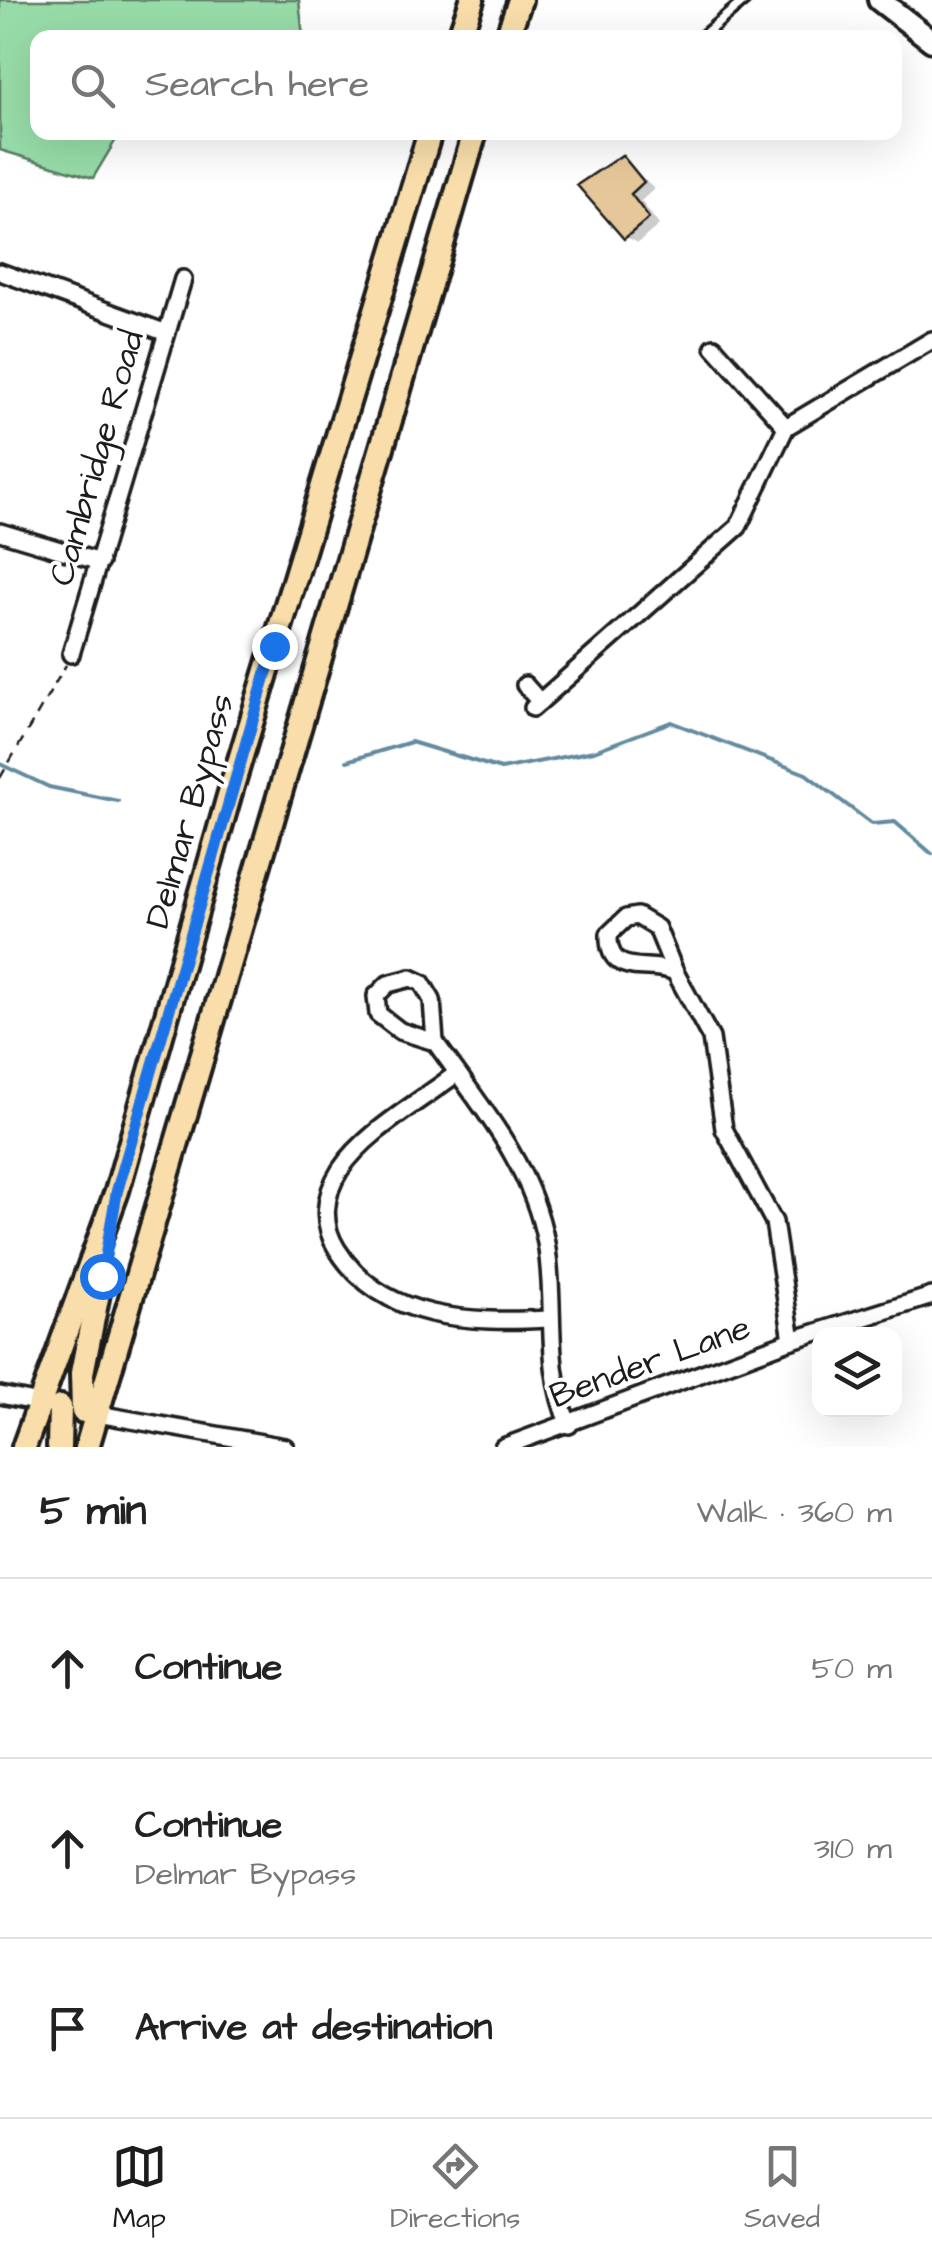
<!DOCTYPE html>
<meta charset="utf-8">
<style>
body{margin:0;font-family:"Architects Daughter",sans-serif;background:#f2f2f2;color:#222}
.controls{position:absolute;right:30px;bottom:30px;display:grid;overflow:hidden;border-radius:20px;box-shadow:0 10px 40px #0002}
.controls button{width:90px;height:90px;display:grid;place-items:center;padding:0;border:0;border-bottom:2px solid #e0e0e0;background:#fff;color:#222;font:50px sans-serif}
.stop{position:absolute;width:30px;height:30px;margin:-22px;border:8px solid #1a73e8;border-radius:50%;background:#fff}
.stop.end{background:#1a73e8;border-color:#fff;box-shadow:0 2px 10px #0008}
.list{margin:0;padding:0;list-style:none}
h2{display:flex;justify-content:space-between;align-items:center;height:130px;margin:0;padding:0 40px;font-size:42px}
h2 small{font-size:32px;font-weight:400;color:#767676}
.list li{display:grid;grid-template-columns:65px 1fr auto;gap:30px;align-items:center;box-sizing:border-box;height:180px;padding:0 40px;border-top:2px solid #e0e0e0}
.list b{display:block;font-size:38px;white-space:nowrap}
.list p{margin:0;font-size:32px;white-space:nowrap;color:#767676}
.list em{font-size:32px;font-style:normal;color:#767676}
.icon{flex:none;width:55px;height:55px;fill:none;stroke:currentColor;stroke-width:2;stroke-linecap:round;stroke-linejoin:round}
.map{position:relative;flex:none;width:932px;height:1447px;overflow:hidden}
.search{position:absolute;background:#fff;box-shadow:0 10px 40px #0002;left:30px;right:30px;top:30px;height:110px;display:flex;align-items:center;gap:25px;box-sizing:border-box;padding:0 35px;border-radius:20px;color:#767676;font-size:38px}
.sheet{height:670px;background:#fff}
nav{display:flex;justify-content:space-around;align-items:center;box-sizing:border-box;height:140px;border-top:2px solid #e0e0e0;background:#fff;font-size:28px;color:#767676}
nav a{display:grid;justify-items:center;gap:5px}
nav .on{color:#1c1c1c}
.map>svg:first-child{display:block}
.green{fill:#97dca8;stroke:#5a7c62;stroke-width:2.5}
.shadow{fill:#0003}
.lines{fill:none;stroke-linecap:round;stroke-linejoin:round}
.stream{stroke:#638a9e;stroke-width:4}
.building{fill:#e6c799;stroke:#1c1c1c;stroke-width:2.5}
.lane-casing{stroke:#1c1c1c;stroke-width:15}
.street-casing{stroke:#1c1c1c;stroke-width:22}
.secondary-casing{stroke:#1c1c1c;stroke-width:28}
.primary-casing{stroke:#1c1c1c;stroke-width:30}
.path{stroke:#1c1c1c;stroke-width:2.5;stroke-dasharray:10 8;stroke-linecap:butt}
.lane{stroke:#fff;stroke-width:8}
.street{stroke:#fff;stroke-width:15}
.secondary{stroke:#fff;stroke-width:20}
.primary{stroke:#f9deab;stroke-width:22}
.route{stroke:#1a73e8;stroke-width:12}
.labels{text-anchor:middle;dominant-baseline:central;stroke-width:8;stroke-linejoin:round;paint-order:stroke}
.street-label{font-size:35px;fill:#1c1c1c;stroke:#fff}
</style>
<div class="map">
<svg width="932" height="1447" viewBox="0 0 932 1447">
<rect width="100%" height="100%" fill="#fff"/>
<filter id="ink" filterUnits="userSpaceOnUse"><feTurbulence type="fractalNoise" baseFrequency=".01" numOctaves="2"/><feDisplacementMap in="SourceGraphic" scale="20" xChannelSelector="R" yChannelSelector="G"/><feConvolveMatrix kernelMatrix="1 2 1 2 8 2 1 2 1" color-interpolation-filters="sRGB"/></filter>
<g filter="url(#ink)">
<path class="green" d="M0,0H299L303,37L38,38V132L120,133L93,178L0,150Z"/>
<path class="shadow" d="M622,158L654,189L641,201L659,225L638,243L626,237Z"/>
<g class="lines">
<g class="stream">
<path d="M347,761L411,742L501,769L594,751L671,722L806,774L872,824L895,822L932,854"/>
<path d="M0,764L49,787L118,801"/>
</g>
</g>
<path class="building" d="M622,155L644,182L631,194L649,218L624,239L577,185Z"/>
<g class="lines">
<defs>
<path id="lane" d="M700,38L745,0"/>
<g id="street">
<path d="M0,272L164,332"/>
<path d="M714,347L786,427"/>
<path d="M0,532L100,562"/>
<path d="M71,654L183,279"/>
<path d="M525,685L540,702"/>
<path d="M533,708L738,527L786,427L932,340"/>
<path d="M637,916L657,928L675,972C649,960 607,980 609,934L626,918Z"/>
<path d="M675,972L711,1038L724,1129L774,1222L792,1340"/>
<path d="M411,978L422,983L432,1000L435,1042L400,1031L378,1014L376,996L388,984Z"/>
<path d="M435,1042C480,1105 532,1165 546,1243C557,1305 543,1366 569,1425"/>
<path d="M457,1073C420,1102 366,1131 340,1170C324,1195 321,1224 337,1249C382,1322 472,1323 550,1319"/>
<path d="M0,1395L50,1405"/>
<path d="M92,1413L285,1447"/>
<path d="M503,1447L792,1340L932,1296"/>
</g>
<path id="secondary" d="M879,0L932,41"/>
<g id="primary">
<path d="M459,38L472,0"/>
<path d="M507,38L520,0"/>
<path d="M83,1411L82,1373L101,1278"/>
<path d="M24,1447L117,1191L229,796L430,132"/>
<path d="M59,1447L60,1407"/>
<path d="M87,1447L475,132"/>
</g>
</defs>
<use href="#lane" class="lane-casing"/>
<use href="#street" class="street-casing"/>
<use href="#secondary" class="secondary-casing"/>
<use href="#primary" class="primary-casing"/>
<path class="path" d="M0,778L66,665"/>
<use href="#lane" class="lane"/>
<use href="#street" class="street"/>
<use href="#secondary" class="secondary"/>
<use href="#primary" class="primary"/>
</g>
</g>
<g class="lines" filter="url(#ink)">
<path class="route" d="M102,1276L117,1191L274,646"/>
</g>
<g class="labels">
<g class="street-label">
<text transform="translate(97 458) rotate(-74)">Cambridge Road</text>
<text transform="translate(190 811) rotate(-74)">Delmar Bypass</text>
<text transform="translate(650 1362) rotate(-20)">Bender Lane</text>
</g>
</g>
</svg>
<div class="controls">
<button><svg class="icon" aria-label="layers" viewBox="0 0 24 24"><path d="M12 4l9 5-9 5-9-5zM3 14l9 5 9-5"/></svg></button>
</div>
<div class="stop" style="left:102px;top:1276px"></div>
<div class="stop end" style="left:274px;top:646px"></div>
<div class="search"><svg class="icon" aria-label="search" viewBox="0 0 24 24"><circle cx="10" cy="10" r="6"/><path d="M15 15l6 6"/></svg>Search here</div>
</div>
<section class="sheet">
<h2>5 min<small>Walk · 360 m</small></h2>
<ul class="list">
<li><svg class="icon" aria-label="ahead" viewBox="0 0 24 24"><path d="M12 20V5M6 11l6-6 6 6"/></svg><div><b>Continue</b></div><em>50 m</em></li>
<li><svg class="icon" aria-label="ahead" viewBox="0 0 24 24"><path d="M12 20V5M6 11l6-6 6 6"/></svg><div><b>Continue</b><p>Delmar Bypass</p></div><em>310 m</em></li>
<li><svg class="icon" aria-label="arrive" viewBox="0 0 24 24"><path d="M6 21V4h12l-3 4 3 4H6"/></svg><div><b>Arrive at destination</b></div></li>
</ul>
</section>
<nav>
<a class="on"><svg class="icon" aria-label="map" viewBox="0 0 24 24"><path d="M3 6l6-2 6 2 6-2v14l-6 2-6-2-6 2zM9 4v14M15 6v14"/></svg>Map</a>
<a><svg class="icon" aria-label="directions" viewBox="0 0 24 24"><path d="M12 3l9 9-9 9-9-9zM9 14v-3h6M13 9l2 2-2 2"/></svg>Directions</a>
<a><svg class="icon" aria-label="saved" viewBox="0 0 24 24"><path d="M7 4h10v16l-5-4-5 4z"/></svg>Saved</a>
</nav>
